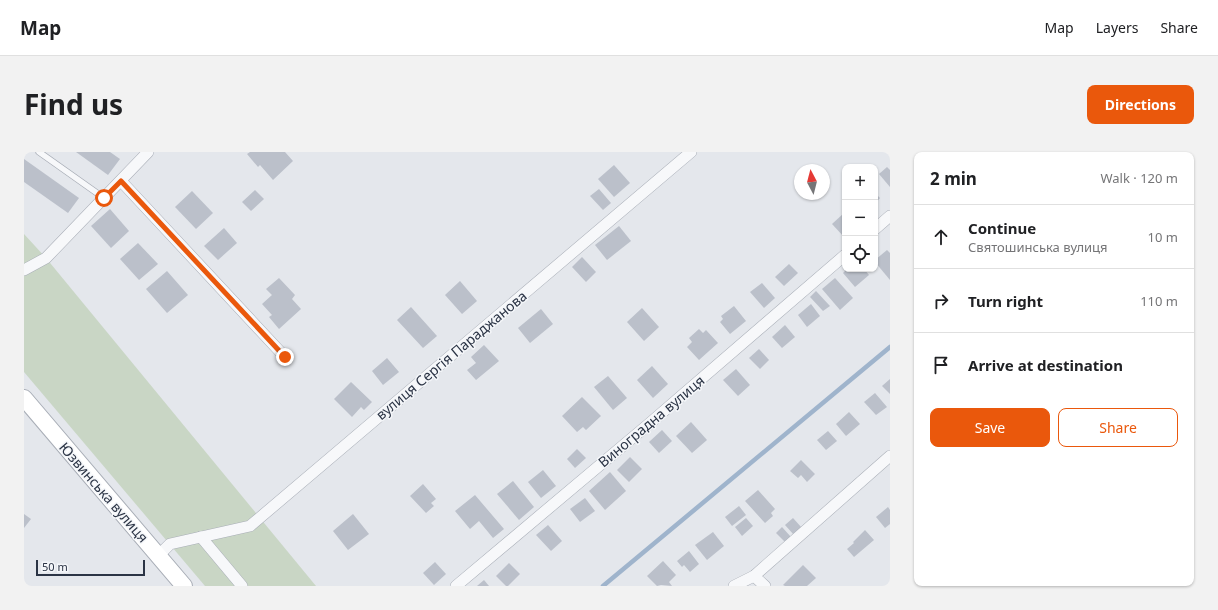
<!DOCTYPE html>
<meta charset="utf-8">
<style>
body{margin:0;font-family:"Noto Sans",sans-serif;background:#f2f2f2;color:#202124}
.controls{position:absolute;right:12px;top:12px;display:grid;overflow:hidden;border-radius:8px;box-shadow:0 1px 3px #0004}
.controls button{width:36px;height:36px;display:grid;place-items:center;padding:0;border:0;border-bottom:1px solid #e0e0e0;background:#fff;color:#202124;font:20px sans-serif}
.compass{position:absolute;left:770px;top:12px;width:36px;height:36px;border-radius:50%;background:#fff;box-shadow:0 1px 3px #0004;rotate:353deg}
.scale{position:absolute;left:12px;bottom:10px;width:109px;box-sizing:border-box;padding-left:4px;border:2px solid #2b3445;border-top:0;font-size:11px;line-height:14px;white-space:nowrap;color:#2b3445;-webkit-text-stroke:3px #f4f6f9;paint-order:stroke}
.stop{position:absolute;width:12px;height:12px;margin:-9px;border:3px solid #ea580c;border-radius:50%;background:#fff}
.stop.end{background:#ea580c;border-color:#fff;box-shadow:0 1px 4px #0008}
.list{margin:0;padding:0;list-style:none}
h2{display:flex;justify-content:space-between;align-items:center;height:52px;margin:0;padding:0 16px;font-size:17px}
h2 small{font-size:13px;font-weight:400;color:#757577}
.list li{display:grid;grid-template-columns:26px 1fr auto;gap:12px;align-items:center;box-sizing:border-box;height:64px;padding:0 16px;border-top:1px solid #e0e0e0}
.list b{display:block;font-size:15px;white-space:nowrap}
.list p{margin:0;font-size:13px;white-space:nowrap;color:#757577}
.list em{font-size:13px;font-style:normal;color:#757577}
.actions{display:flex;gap:8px;padding:12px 16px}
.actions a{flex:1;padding:9px 0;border:1px solid #ea580c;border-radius:8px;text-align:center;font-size:14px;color:#ea580c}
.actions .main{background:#ea580c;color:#fff}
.icon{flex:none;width:22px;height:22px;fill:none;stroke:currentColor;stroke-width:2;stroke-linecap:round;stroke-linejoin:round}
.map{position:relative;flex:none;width:866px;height:434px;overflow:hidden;border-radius:8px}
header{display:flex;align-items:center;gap:24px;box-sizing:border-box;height:56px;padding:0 20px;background:#fff;border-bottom:1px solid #e0e0e0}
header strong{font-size:19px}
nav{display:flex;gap:22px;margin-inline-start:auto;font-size:14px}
.intro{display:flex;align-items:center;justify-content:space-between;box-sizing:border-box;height:96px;padding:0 24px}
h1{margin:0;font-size:28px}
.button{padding:10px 18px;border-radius:8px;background:#ea580c;color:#fff;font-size:14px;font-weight:700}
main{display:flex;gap:24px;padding:0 24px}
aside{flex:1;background:#fff;border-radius:8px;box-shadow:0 1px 3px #0004}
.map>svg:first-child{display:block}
.green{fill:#c9d6c5}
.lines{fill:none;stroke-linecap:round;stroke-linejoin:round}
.stream{stroke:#9fb4cc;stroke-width:4.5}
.building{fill:#bbc0ca}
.lane-casing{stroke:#a9aeb7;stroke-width:7}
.street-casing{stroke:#a9aeb7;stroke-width:12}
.secondary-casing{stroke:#a9aeb7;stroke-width:18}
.lane{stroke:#f7f8fa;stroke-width:5.5}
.street{stroke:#f7f8fa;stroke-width:11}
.secondary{stroke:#fff;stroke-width:16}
.route{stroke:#ea580c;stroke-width:5}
.labels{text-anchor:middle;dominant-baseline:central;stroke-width:3;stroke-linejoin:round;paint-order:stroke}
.street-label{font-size:14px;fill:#2b3445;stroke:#f4f6f9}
</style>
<header>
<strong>Map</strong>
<nav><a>Map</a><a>Layers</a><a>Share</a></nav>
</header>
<div class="intro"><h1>Find us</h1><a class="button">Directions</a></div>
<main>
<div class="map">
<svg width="866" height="434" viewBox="0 0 866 434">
<rect width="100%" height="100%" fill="#e4e7ec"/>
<path class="green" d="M0,82L22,106L292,434H181L0,220Z"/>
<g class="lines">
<path class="stream" d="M579,434L866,195"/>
</g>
<g class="building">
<path d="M52,0H86L96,7L84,23Z"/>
<path d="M226,0H261L269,9L249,28L236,13L234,15L223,2Z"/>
<path d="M0,7L55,46L44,61L0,30Z"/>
<path d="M590,13L606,31L590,45L574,27Z"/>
<path d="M863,15L866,18V35L855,22Z"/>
<path d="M575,37L587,51L579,58L566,44Z"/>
<path d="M231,38L240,47L227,59L218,50Z"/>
<path d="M168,39L189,61L172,77L151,55Z"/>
<path d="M851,41L856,46L851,52Z"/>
<path d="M86,57L105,79L87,96L67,74Z"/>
<path d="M820,61L821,62L820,85L808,72Z"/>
<path d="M595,74L607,89L583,108L571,93Z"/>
<path d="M200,76L213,91L194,108L180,94Z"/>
<path d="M114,91L134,112L115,128L96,107Z"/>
<path d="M863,98L866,101V128L851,110V108Z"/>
<path d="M558,105L572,120L562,130L548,115Z"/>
<path d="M765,112L774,121L760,134L751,125Z"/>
<path d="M823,117H840L845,123L831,135L819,121Z"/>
<path d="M143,119L164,143L143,161L122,137Z"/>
<path d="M255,126L271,143L268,147L277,157L255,177L245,165L248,163L238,152L248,143L242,137Z"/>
<path d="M811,126L829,146L816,158L798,137Z"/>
<path d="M436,129L453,149L438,162L421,143Z"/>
<path d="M738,131L751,146L740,156L726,140Z"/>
<path d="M792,139L806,154L799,159L786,145Z"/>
<path d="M787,152L796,164L783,175L774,163Z"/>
<path d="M710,154L722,169L706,182L696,170L699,167L697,164Z"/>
<path d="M387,155L413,184L399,196L373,168Z"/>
<path d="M618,156L635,175L620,189L603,170Z"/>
<path d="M517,157L529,172L506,191L494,176Z"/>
<path d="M761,173L771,185L758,196L748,185Z"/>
<path d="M675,177L679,181L682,178L694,191L675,208L663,195L668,190L665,186Z"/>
<path d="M460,193L475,209L452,228L443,218L452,211L447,205Z"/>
<path d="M735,197L745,208L736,217L725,206Z"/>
<path d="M363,206L375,220L359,233L348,219Z"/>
<path d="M628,214L644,232L629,246L613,228Z"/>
<path d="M712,217L726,233L714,244L699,228Z"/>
<path d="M584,224L603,246L589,258L570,235Z"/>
<path d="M866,227V242L858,234Z"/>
<path d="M327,230L348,250L340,258L337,255L328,265L310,247Z"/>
<path d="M851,241L863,255L852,263L840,250Z"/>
<path d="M558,245L577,264L562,278L559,275L553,280L538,264Z"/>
<path d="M825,260L836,272L822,284L812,272Z"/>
<path d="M667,270L683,288L668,301L652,284Z"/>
<path d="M638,278L648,289L635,301L625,290Z"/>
<path d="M804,279L813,289L802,298L793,288Z"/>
<path d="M553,297L562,306L551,316L543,307Z"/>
<path d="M606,305L618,317L605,330L593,318Z"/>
<path d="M777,308L791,322L783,330L777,323L774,326L766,319Z"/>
<path d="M519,318L532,334L517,346L504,330Z"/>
<path d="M586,320L602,339L581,358L565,339Z"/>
<path d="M489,329L510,355L495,368L473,342Z"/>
<path d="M399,332L412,347L407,351L410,354L402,361L386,344Z"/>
<path d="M734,338L751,357L747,361L749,364L741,371L721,349Z"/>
<path d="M451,343L480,377L469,386L455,369L446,377L431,359Z"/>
<path d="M561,346L571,359L556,370L546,357Z"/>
<path d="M715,354L722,363L708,374L701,365Z"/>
<path d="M864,355L866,358V372L861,376L852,365Z"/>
<path d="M0,362L7,367L0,376Z"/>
<path d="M329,362L345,382L324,398L309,379Z"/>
<path d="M722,366L729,374L718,384L711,375Z"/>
<path d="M769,366L778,376L770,383L761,373Z"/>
<path d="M524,373L538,389L527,399L512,383Z"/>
<path d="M758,375L767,385L761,390L752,381Z"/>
<path d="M841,378L850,388L830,405L823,397L830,391L829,390Z"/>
<path d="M689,380L700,394L683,408L671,393Z"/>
<path d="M665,399L675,412L666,420L660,413L658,415L653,409Z"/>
<path d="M639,409L652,423L645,430L648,434L637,433L633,434L623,424Z"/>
<path d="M411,410L422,422L410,433L399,421Z"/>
<path d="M485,411L496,422L484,434H482L472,424Z"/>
<path d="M779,413L792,426L783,434H761L759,433Z"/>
<path d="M460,428L465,434H453Z"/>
</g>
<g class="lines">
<defs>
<path id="lane" d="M15,0L80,46"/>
<g id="street">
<path d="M97,29L261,205"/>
<path d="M851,77L866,64"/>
<path d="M0,118L22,106L124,0"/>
<path d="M177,385L218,434"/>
<path d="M135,403L146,392L226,374L667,0"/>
<path d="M730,424L741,434"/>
<path d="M432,434L626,271L821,103"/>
<path d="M710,434L730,424L866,304"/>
</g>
<path id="secondary" d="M0,246L160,434"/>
</defs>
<use href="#lane" class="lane-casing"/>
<use href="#street" class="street-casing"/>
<use href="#secondary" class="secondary-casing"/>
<use href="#lane" class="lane"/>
<use href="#street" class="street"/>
<use href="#secondary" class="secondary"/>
</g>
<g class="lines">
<path class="route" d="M80,46L97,29L261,205"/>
</g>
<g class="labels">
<g class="street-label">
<text transform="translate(427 203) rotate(-40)">вулиця Сергія Параджанова</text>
<text transform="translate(627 269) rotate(-40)">Виноградна вулиця</text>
<text transform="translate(80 340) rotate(49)">Юзвинська вулиця</text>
</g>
</g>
</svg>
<div class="controls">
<button>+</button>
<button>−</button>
<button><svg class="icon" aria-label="locate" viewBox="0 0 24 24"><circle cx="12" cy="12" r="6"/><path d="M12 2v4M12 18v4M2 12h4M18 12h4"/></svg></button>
</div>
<svg class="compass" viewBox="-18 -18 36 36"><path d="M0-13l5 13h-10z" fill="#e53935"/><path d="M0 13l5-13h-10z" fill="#757577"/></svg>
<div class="scale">50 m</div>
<div class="stop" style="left:80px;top:46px"></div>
<div class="stop end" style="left:261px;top:205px"></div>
</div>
<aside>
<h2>2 min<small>Walk · 120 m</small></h2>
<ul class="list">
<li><svg class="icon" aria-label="ahead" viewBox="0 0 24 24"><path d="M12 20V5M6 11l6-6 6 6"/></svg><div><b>Continue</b><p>Святошинська вулиця</p></div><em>10 m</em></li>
<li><svg class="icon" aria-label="right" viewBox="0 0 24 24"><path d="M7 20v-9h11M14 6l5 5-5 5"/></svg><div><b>Turn right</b></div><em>110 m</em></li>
<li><svg class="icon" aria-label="arrive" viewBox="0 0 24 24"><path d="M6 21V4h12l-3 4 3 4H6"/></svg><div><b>Arrive at destination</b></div></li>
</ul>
<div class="actions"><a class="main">Save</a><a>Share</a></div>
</aside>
</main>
